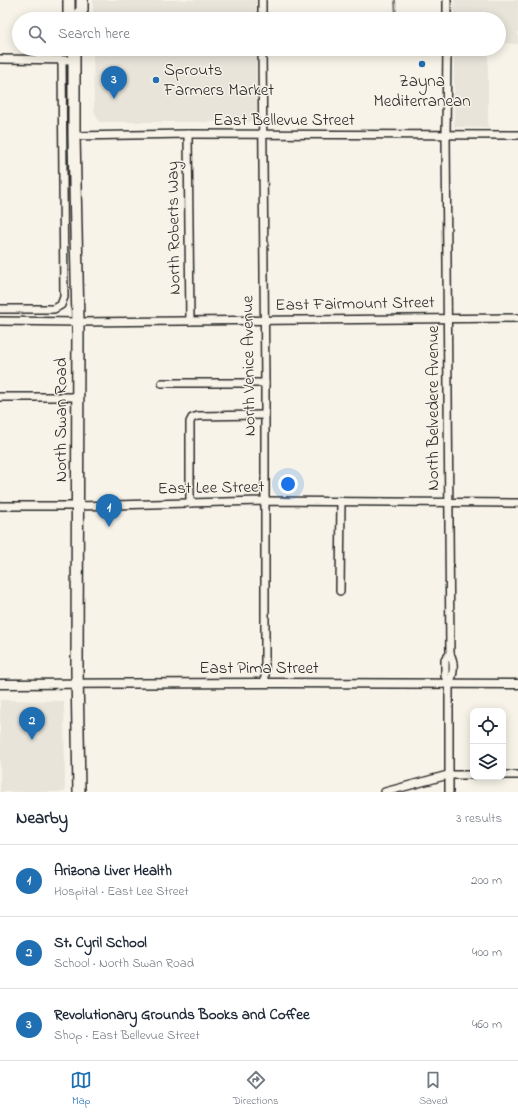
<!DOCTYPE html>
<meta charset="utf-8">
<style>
body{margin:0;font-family:"Indie Flower",sans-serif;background:#f2f2f3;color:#1f2937}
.controls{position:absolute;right:12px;bottom:12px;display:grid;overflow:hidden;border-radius:8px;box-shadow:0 2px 10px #0003}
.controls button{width:36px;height:36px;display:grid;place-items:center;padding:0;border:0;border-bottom:1px solid #e0e1e3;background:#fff;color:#1f2937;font:20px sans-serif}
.you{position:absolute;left:288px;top:484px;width:14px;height:14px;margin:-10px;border:3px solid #fff;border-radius:50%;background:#1a73e8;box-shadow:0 0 0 6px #1a73e833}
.badge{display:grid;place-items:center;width:26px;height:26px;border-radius:50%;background:#1f6fb2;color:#fff;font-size:13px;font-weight:700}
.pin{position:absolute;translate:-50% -33px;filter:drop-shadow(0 1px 2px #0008)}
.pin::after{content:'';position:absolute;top:21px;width:14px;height:12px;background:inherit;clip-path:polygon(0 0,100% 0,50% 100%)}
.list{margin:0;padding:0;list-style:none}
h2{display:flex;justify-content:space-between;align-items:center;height:52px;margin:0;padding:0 16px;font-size:17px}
h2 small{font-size:13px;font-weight:400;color:#747a83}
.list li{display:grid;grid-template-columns:26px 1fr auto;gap:12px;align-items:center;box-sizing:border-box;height:72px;padding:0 16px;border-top:1px solid #e0e1e3}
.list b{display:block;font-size:15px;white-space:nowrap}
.list p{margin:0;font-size:13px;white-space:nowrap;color:#747a83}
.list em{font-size:13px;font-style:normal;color:#747a83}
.icon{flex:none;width:22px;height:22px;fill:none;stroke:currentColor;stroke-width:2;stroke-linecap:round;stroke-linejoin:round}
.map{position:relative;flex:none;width:518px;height:792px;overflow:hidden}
.search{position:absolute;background:#fff;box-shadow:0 2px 10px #0003;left:12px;right:12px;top:12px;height:44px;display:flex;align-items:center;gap:10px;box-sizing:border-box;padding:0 14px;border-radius:22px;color:#747a83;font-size:15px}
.sheet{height:268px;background:#fff}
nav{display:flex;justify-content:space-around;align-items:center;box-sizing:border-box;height:56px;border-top:1px solid #e0e1e3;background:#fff;font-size:11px;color:#747a83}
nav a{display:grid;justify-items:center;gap:2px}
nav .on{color:#1f6fb2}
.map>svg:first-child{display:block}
.built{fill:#e8e4da}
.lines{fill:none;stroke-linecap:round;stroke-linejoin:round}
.stream{stroke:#7a7874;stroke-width:2}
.minor-casing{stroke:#2b2b2b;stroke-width:10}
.tertiary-casing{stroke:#2b2b2b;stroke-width:11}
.primary-casing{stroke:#2b2b2b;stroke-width:14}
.minor{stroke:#f7f3e8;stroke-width:7}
.tertiary{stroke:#f7f3e8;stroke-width:8}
.primary{stroke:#f7f3e8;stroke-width:11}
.poi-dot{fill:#1f6fb2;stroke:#f7f3e8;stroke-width:1.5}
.labels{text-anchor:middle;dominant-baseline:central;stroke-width:3;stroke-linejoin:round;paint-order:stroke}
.poi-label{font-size:17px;fill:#2b2b2b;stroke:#f7f3e8;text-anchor:start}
.street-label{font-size:17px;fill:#2b2b2b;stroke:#f7f3e8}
</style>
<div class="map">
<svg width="518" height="792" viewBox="0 0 518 792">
<rect width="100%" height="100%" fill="#f7f3e8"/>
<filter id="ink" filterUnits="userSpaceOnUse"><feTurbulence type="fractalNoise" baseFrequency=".025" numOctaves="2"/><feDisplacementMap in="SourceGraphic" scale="8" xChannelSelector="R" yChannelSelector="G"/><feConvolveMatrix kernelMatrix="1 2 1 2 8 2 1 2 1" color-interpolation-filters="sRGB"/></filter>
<g filter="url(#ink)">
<g class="built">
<rect x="93" y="0" width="163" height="19"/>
<path d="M454,0H518V44L499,43V19H454Z"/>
<path d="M93,49H256L257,115L250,122H99L94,111Z"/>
<path d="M454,49H488V128L454,127Z"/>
<path d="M0,700L64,701L65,792H0Z"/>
</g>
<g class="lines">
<path class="stream" d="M395,0L396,19"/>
<defs>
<g id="minor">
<path d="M262,0V19"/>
<path d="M447,19V0"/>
<path d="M262,49L265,383V683"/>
<path d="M447,49L446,134L450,654"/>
<path d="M0,59L74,60"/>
<path d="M188,134L190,321"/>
<path d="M74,136L188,134L518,135"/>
<path d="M0,309H54L61,305L64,297L62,60"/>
<path d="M0,321L78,322L518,318"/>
<path d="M162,383H265"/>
<path d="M0,397H77"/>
<path d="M190,503V422L192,418L198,416L265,415"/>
<path d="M0,506H78L265,501L518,503"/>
<path d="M340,591L341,501"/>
<path d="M450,654C455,663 454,675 449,683L445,676V660Z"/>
<path d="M503,775H518"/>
<path d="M385,792L448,775H473"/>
<path d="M449,792V683"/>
</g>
<path id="tertiary" d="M0,684L282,683L518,684"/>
<g id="primary">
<path d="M69,0V12L74,19"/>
<path d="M75,19L82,10V0"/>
<path d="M74,49V136L78,322L77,670L79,792"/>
</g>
</defs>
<use href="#minor" class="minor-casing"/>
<use href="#tertiary" class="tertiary-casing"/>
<use href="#primary" class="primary-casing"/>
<use href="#minor" class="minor"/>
<use href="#tertiary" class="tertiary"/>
<use href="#primary" class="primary"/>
</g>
</g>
<g class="poi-dot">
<circle cx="422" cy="64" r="4"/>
<circle cx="156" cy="80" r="4"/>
</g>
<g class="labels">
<g class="poi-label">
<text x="164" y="70">Sprouts<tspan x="164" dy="20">Farmers Market</tspan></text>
<text x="422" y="81" text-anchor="middle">Zayna<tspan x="422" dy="20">Mediterranean</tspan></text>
</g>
<g class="street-label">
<text x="284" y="120">East Bellevue Street</text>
<text transform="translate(174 228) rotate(-91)">North Roberts Way</text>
<text transform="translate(355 304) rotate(-1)">East Fairmount Street</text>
<text transform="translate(249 366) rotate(-91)">North Venice Avenue</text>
<text transform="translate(433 408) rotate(-90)">North Belvedere Avenue</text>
<text transform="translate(61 420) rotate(-90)">North Swan Road</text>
<text transform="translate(211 488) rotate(-1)">East Lee Street</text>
<text x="259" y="668">East Pima Street</text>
</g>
</g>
</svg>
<div class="controls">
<button><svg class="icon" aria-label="locate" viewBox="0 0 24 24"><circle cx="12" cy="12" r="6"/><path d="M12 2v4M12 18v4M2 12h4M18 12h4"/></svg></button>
<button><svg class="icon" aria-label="layers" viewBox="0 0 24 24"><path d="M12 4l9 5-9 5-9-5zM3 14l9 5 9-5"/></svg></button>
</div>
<div class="you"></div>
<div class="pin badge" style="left:109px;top:527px">1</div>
<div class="pin badge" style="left:32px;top:740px">2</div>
<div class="pin badge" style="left:114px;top:99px">3</div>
<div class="search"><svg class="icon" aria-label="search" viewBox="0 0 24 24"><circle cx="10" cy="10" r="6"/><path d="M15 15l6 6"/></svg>Search here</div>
</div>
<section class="sheet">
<h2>Nearby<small>3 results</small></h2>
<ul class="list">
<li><span class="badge">1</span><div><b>Arizona Liver Health</b><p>Hospital · East Lee Street</p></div><em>200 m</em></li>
<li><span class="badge">2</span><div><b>St. Cyril School</b><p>School · North Swan Road</p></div><em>400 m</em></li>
<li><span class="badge">3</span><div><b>Revolutionary Grounds Books and Coffee</b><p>Shop · East Bellevue Street</p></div><em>460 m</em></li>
</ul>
</section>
<nav>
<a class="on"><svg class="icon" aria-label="map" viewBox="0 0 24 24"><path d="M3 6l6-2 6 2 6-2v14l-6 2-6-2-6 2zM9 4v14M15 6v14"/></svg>Map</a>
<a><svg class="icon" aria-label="directions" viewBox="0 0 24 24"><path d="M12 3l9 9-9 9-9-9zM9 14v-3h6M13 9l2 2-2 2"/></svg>Directions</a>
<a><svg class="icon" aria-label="saved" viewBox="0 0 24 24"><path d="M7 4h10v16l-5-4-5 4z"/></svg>Saved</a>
</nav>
